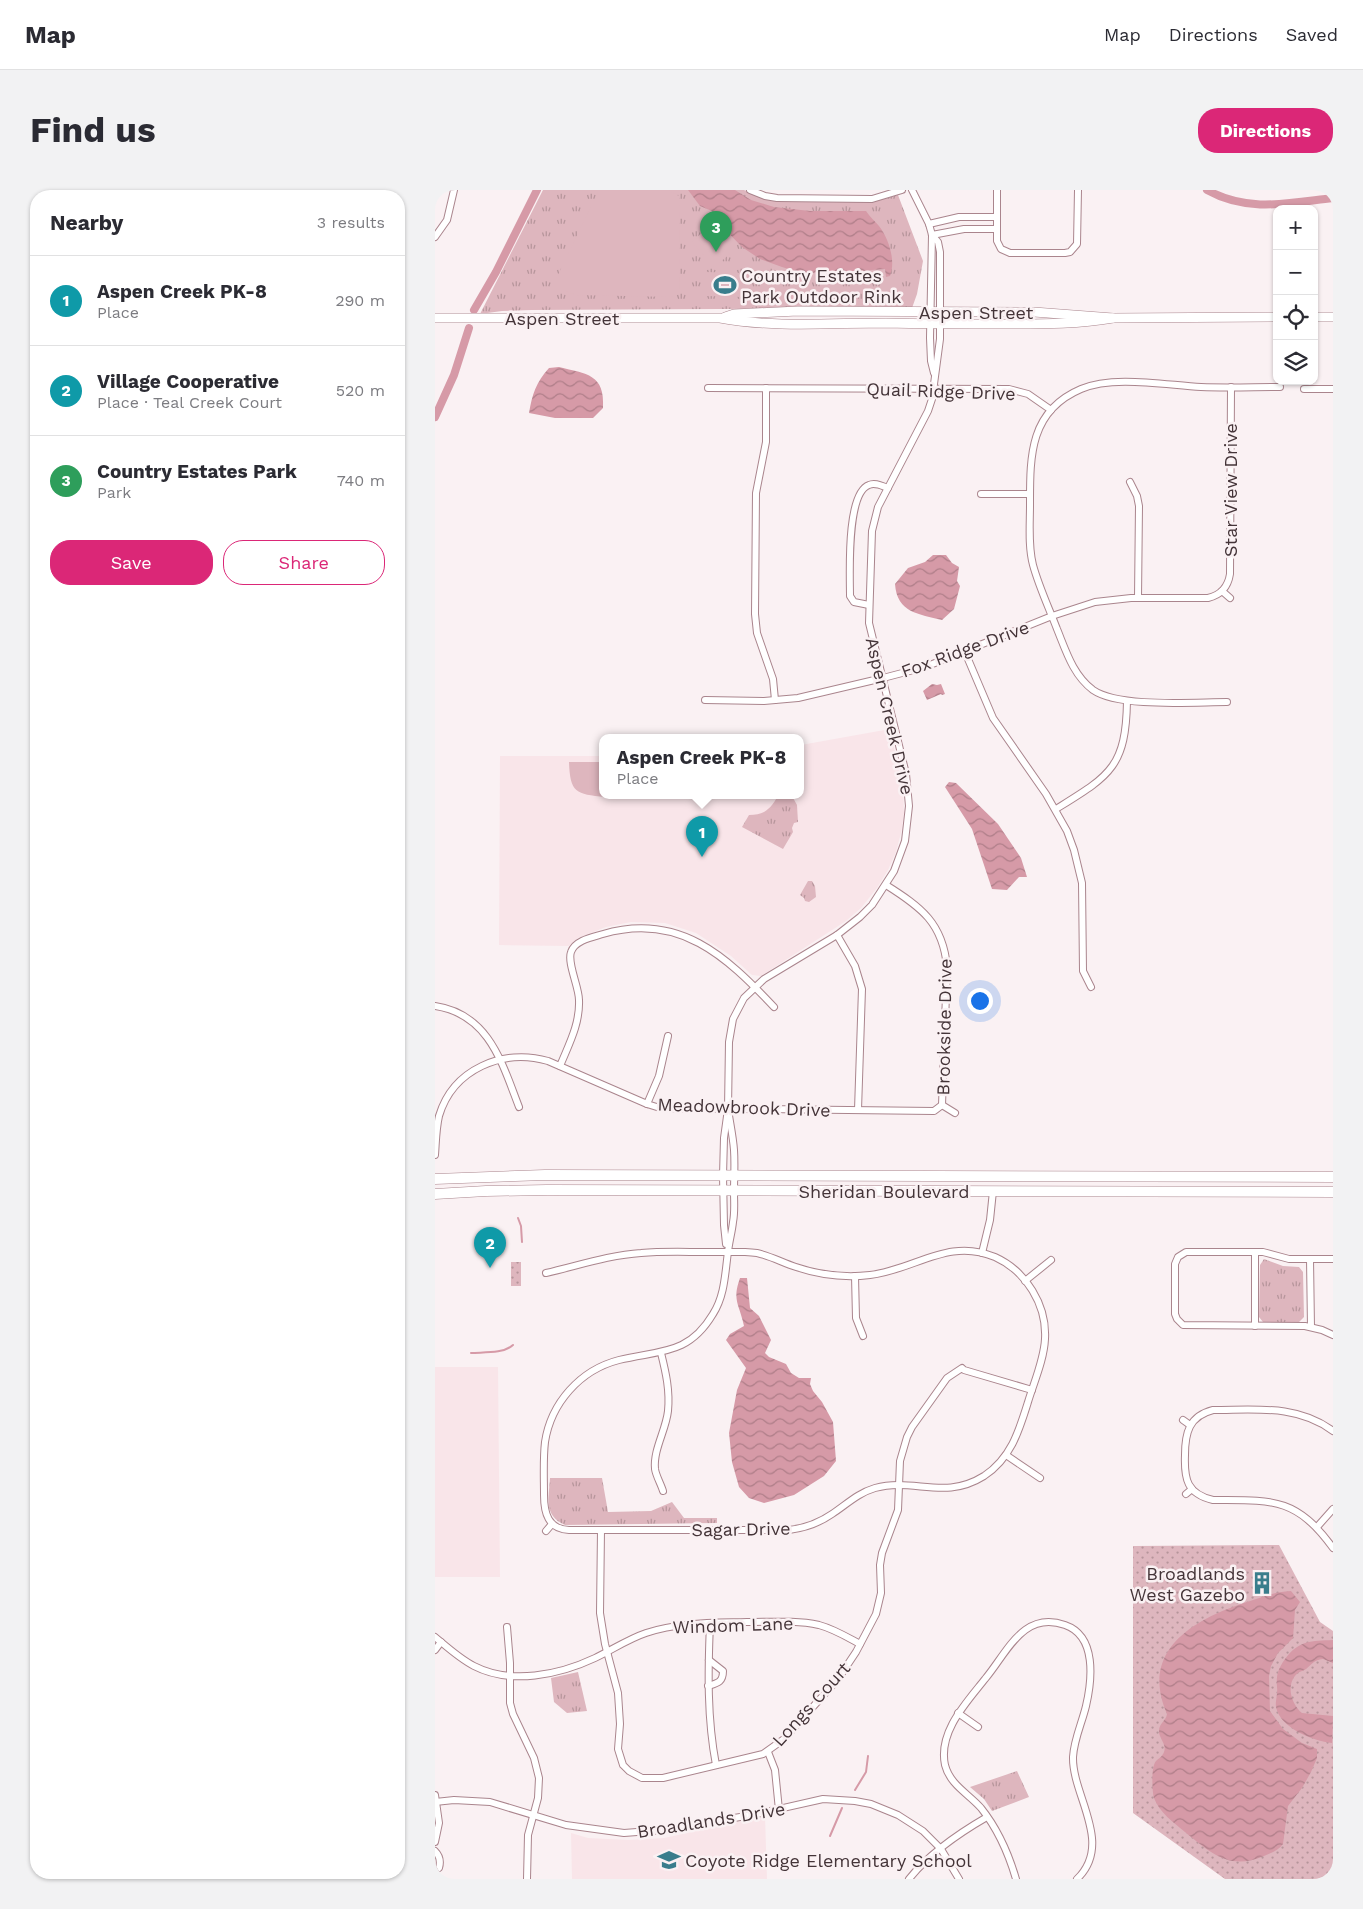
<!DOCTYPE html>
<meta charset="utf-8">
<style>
body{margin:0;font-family:"Work Sans",sans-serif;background:#f2f2f3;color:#2b2b33}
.controls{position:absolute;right:15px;top:15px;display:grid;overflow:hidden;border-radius:10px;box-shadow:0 1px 4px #0004}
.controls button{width:45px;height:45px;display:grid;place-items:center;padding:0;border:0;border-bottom:1px solid #e1e1e2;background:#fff;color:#2b2b33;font:25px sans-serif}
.you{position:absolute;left:544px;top:810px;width:18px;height:18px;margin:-12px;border:4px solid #fff;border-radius:50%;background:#1a73e8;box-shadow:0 0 0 8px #1a73e833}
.badge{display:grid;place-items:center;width:32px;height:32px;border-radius:50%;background:#db2777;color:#fff;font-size:16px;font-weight:700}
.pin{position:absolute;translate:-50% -41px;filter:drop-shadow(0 1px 2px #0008)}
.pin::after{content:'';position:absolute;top:26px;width:18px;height:15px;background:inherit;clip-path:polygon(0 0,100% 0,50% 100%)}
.popup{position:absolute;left:164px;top:544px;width:205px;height:65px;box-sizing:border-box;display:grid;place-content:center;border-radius:10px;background:#fff;filter:drop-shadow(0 1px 4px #0005);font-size:16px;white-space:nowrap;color:#7c7c81}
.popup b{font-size:19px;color:#2b2b33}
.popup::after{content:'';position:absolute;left:50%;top:100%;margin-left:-10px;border:10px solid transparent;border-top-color:#fff}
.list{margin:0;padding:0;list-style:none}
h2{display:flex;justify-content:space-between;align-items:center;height:65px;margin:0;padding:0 20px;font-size:21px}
h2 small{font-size:16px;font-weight:400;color:#7c7c81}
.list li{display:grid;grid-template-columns:32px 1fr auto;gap:15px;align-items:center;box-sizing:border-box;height:90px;padding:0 20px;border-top:1px solid #e1e1e2}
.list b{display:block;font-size:19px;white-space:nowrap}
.list p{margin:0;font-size:16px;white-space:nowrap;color:#7c7c81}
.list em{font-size:16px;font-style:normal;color:#7c7c81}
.actions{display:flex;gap:10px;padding:15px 20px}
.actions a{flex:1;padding:11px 0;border:1px solid #db2777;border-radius:20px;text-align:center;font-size:18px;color:#db2777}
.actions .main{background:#db2777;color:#fff}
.icon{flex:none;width:28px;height:28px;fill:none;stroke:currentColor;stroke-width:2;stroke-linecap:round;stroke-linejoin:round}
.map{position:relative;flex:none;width:898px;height:1689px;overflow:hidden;border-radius:20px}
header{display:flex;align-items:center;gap:30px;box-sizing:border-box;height:70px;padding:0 25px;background:#fff;border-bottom:1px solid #e1e1e2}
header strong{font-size:24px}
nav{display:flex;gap:28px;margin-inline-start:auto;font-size:18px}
.intro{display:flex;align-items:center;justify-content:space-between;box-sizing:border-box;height:120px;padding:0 30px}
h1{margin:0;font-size:35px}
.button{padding:12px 22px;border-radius:20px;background:#db2777;color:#fff;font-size:18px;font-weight:700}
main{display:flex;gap:30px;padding:0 30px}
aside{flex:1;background:#fff;border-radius:20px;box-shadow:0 1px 4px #0004}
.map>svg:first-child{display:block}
.built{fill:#f9e5e9}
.grass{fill:url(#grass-dots)}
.park{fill:url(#park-tufts)}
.pitch{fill:#deb6be}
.water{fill:url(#water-waves)}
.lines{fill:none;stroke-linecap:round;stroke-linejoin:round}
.stream{stroke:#d69aa7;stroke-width:2}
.canal{stroke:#d69aa7;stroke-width:8}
.street-casing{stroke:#aa858d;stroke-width:8}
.secondary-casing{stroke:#aa858d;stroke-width:10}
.primary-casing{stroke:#aa858d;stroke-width:11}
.street{stroke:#fff;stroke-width:6}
.secondary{stroke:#fff;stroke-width:9}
.primary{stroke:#fff;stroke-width:10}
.labels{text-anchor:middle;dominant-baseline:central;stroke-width:5;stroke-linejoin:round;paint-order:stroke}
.poi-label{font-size:18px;fill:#443438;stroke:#faf1f3;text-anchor:start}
.street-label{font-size:18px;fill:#443438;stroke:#faf1f3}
</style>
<header>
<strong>Map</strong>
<nav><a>Map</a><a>Directions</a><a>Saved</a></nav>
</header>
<div class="intro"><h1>Find us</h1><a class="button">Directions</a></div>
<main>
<aside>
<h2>Nearby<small>3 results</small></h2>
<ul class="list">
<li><span class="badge" style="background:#0f9aa8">1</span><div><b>Aspen Creek PK-8</b><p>Place</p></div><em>290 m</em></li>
<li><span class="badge" style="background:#0f9aa8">2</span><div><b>Village Cooperative</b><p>Place · Teal Creek Court</p></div><em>520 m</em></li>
<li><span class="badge" style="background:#2e9e5b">3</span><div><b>Country Estates Park</b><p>Park</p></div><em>740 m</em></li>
</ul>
<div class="actions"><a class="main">Save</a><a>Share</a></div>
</aside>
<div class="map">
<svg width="898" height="1689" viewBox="0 0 898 1689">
<defs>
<pattern id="grass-dots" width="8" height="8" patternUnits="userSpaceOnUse" patternTransform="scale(1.25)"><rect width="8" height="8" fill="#deb6be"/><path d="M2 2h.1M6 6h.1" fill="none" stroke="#b6959b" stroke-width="1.8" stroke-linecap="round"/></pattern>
<pattern id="park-tufts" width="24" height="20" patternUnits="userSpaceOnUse" patternTransform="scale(1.25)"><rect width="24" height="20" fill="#deb6be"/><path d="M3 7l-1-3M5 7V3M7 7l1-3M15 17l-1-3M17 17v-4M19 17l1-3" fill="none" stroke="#b6959b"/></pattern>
<pattern id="water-waves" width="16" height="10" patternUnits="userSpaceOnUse" patternTransform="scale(1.25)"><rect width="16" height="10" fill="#d69aa7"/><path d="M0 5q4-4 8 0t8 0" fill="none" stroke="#af7e89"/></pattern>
</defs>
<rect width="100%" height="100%" fill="#faf1f3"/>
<g class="built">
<path d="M455,539L468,599L469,623L466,643L461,662L453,680L442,698L426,718L411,731L326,786L317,785L296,766L261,743L230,733L196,732L171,737L143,748L134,756L64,755L65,566H168V606H366V555Z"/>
<path d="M0,1177H63L65,1387H0Z"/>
<path d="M330,1626L332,1689H137L136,1643L153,1648L193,1650L229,1648Z"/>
</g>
<g class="grass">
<rect x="76" y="1072" width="10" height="24"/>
<path d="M844,1355L885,1432L898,1441V1689H790L698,1623V1356Z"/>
</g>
<g class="park">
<path d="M108,0H309L329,9L356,12H437L463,5L488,71L482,104L477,118L97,120L67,121L45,124Z"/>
<path d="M343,606H357L362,615L363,632L359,633L357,638L358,642L348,659L307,637L314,625C330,625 335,619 343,606Z"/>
<path d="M373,691H377L380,696L381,707L374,712L370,711L369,708L365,705Z"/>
<path d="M829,1069L848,1076L864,1077L868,1082L869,1127L864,1132H828L824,1127L825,1075Z"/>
<path d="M115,1288H167L173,1322L216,1321L237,1312L249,1328H282V1333L130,1335C108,1325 114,1308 115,1288Z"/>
<path d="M143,1482L152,1521L132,1523L119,1512L116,1488Z"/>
<path d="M582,1581L594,1607L557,1621L549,1609L535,1597Z"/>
</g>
<g class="pitch">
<path d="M164,0H233L244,6L245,101L239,107L141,105C132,102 123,99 121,89Z"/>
<path d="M273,37L295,64L279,77L257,52Z"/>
<path d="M271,82L312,83L315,88V101L308,107L271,106L266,101V87Z"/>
<path d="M134,572H166L168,574V606L170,607C141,604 135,603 134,572Z"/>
</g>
<g class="water">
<path d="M253,0H300L316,10L339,17L375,21H431C435,27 440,31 444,36C454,49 461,71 455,86L451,87L450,79L411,82L392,81L369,84L347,77L325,69L307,57L280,29L277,21L265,16Z"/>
<path d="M124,177C152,184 170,184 168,218L158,228H120L94,223C97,205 101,192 114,178Z"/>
<path d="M498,365H511L517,373L524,377L522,391L525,396L519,419L507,430C484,424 462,423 460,394L473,378L490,372Z"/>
<path d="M497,494L502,495L506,494L510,504L507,505L506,504L492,510L488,501Z"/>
<path d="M514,592L521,593L563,634L586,668L592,687H584L572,700L557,699L537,639L510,597Z"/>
<path d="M305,1088H312L315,1118L324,1126L336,1150L330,1163L334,1167L351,1174L356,1183L364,1188H376L375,1194L378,1201L387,1212L398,1232L401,1271L389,1286L359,1305L329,1313L314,1308L304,1297L297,1272L294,1243L302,1200L311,1178L291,1150L295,1144L309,1136C304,1113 297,1111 305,1088Z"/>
<path d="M856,1401L865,1412L860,1420L858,1448L843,1463L836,1476L834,1486L835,1521L848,1539L867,1553L882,1559V1568L876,1582L867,1598L853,1616L848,1654C843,1661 836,1663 829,1666C794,1681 776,1663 750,1642C739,1633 724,1622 719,1608C717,1601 716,1576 721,1571C724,1568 727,1567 729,1562C732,1554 724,1549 724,1541C724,1533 731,1531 732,1524C704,1460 759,1429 812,1412C828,1407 838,1402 856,1401Z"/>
<path d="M898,1450V1473L888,1469C879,1470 877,1474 871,1479C868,1481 866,1481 863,1483C850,1493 856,1514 867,1523L898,1526L897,1553C878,1551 845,1538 841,1517C840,1511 843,1504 842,1497C841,1485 843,1479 850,1469C864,1450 876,1451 898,1450Z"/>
</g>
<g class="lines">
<g class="stream">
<path d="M83,1028L86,1036L87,1052"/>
<path d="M36,1163C49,1162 68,1164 78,1155"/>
<path d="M420,1600L431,1582L433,1566"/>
<path d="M395,1646L407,1618"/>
</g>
<g class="canal">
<path d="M772,0C813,23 854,13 898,8"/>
<path d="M39,120L61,82L102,0"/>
<path d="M0,227L19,185L34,138"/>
</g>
<defs>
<g id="street">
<path d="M315,0L330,6L342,8L437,9L467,0"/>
<path d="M477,0L494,34L497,45L495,148L496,171L499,183"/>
<path d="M562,0V51L566,59L575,63H630L635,62L642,54L643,0"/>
<path d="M494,34L524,27H562"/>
<path d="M497,45L529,39H561"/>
<path d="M0,47L12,30L19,0"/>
<path d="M273,198L574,199L593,204L616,220"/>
<path d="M331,198V252L321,303L320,424L322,443L338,489L340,510"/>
<path d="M869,199H898"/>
<path d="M695,292L702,306L704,316L703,408"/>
<path d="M546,304H595"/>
<path d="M787,401L795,408"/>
<path d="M434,415L419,412L415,406C415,385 411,303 434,295C440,292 447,296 453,298"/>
<path d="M530,462L558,528L611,604L632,641L639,660L647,693L648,781L656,797"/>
<path d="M270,510L329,511L363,508L448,488L490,477L617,426L660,412L696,408H773C786,405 793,397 795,384L796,197"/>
<path d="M792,512C759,512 684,518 658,500C638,485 631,461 622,439C614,418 604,397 598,375C593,356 595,335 595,315C595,267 594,221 646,199C678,185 730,195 766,197C792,198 819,197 845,197"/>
<path d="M621,619C674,586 691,578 692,511"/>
<path d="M451,695C486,717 508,733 512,777L507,915"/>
<path d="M402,745L420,776L427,799L423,920"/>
<path d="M0,816C54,824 67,873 84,917"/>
<path d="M125,876C134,854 145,834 144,810C144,797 132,773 136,762C140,750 158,747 168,744C244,722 291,766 339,817"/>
<path d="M212,914L224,886L233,846"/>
<path d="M507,915L520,923"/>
<path d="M0,965C1,952 1,939 4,926C18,879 68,858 113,871L212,914L225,918L499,921L507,915"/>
<path d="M291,1054L289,1035L288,986L289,948L293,919L294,852L298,829L309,808L329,789L402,745L425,727L437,715L459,681L470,651L474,616L471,584L434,433L437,341L443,317L493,221L497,209L505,149V62L503,52L497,45"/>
<path d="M820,1062V1136"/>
<path d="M547,1063L555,1030L558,1001"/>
<path d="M875,1069L876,1137"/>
<path d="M898,1069H854L828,1062H751L743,1067L740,1074V1124L742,1129L748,1135L870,1136L887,1140L898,1145"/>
<path d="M111,1083C142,1076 174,1065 206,1063C228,1061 250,1062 271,1062C288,1062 306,1061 322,1063C336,1066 348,1073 361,1077C385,1085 410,1088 435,1085C480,1080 513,1047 560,1067C591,1081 612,1115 610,1149C609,1170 599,1192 593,1212C584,1241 576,1268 549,1286C509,1311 479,1287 440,1298C423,1303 412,1314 397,1324C384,1333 370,1338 354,1340H134C113,1339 109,1323 109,1305C109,1288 108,1269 110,1252C116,1213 145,1180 184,1170C224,1160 253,1166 278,1124C290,1105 290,1083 293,1062C294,1052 297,1042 298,1032C300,1022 299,1012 299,1002C299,988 300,974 299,960C298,946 295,933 293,919"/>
<path d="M420,1086L421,1128L428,1146"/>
<path d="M590,1091L616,1070"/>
<path d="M226,1163C231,1183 235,1201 233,1221C231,1240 218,1260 220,1279C221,1286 226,1294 228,1301"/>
<path d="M748,1230L755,1235"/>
<path d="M898,1241C862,1214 820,1220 778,1220C754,1226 750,1243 750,1265C749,1289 752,1304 778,1310C837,1310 861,1307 898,1358"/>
<path d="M571,1265L605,1288"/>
<path d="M751,1304L757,1299"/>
<path d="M882,1337L898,1319"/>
<path d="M166,1340L165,1423L170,1454L183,1503L185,1534L183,1559L188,1575L194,1581L207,1588H228L328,1564L349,1549L403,1489L421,1462L441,1424L446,1403L445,1375L447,1363L463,1320L465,1271L472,1247L477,1237L512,1188L527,1178L529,1180L597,1200"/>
<path d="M111,1341L117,1334"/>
<path d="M275,1433C273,1481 272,1528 281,1575"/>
<path d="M72,1437L75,1473V1513L78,1524L99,1568L104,1588L103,1608L93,1645L92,1689"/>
<path d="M0,1447C12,1457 25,1469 39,1476C76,1495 124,1485 160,1468C177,1460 193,1449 211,1443C244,1432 278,1433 312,1432C336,1432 361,1430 384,1435C399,1439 412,1447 425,1454"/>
<path d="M0,1460L6,1452"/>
<path d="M273,1496C283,1493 288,1492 288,1481L274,1470"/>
<path d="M523,1523L543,1537"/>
<path d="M333,1562L340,1580L344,1620"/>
<path d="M0,1605L4,1633L0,1652"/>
<path d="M0,1612L19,1610L55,1612L131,1635L189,1643L228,1640L317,1625L388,1609L420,1611L436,1614L463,1625L488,1641L506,1659L524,1689"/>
<path d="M0,1661C5,1666 6,1671 4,1678L0,1680"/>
<path d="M474,1689C493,1665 526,1642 552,1627"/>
<path d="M581,1689C574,1665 562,1638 546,1618C534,1604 515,1595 510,1575C503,1542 531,1513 550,1489C572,1463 588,1420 630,1435C662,1446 657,1490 651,1516C647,1533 639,1549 638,1567C637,1606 679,1653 642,1689"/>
</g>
<g id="secondary">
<path d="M290,127L299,124L363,121L599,122L678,128L842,127"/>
<path d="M879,127H898"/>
<path d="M0,128H285C339,138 396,133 451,133C493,134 535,134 576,134C610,134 645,134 678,128"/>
</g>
<g id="primary">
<path d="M0,989L110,985L898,987"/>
<path d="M0,1004L51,1001L112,1000L898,1002"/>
</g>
</defs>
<use href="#street" class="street-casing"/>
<use href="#secondary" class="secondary-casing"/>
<use href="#primary" class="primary-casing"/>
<use href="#street" class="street"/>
<use href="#secondary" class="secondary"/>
<use href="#primary" class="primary"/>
</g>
<defs>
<symbol id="stadium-bare" viewBox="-9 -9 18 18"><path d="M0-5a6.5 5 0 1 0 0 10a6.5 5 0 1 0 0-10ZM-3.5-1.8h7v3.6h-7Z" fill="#397d8c" stroke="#faf1f3" stroke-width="2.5" paint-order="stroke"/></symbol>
<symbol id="building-bare" viewBox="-9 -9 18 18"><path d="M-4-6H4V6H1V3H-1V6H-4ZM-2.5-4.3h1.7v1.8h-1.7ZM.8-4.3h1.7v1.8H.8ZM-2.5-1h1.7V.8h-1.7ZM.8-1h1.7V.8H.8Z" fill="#397d8c" stroke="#faf1f3" stroke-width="2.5" paint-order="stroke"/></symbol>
<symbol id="school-bare" viewBox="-9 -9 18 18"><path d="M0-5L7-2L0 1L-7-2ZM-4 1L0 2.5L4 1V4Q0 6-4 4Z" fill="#397d8c" stroke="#faf1f3" stroke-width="2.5" paint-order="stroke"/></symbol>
</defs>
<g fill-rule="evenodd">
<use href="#stadium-bare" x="274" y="79" width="32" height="32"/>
<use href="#building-bare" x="811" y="1377" width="32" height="32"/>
<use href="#school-bare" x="218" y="1654" width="32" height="32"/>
</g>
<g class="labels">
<g class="poi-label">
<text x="306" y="85">Country Estates<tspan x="306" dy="21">Park Outdoor Rink</tspan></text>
<text x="810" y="1383" text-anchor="end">Broadlands<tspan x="810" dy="21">West Gazebo</tspan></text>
<text x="250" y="1670">Coyote Ridge Elementary School</text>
</g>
<g class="street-label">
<text x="541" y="122">Aspen Street</text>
<text x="127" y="128">Aspen Street</text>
<text transform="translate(506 201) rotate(2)">Quail Ridge Drive</text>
<text transform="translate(795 300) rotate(-90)">Star View Drive</text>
<text transform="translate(530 459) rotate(-20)">Fox Ridge Drive</text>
<text transform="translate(455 526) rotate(77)">Aspen Creek Drive</text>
<text transform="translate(509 837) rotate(-89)">Brookside Drive</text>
<text transform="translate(309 917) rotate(2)">Meadowbrook Drive</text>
<text x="449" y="1001">Sheridan Boulevard</text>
<text transform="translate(306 1339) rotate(-1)">Sagar Drive</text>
<text transform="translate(298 1435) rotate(-2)">Windom Lane</text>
<text transform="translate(376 1514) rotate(-48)">Longs Court</text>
<text transform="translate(276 1630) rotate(-9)">Broadlands Drive</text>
</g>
</g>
</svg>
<div class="controls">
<button>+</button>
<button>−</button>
<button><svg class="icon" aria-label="locate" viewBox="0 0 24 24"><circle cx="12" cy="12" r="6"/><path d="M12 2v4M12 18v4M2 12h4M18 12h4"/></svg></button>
<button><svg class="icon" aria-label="layers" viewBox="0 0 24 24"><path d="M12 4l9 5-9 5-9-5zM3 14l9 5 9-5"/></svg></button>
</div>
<div class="you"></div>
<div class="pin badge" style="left:267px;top:667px;background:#0f9aa8">1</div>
<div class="popup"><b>Aspen Creek PK-8</b>Place</div>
<div class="pin badge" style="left:55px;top:1078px;background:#0f9aa8">2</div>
<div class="pin badge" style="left:281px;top:62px;background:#2e9e5b">3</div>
</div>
</main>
